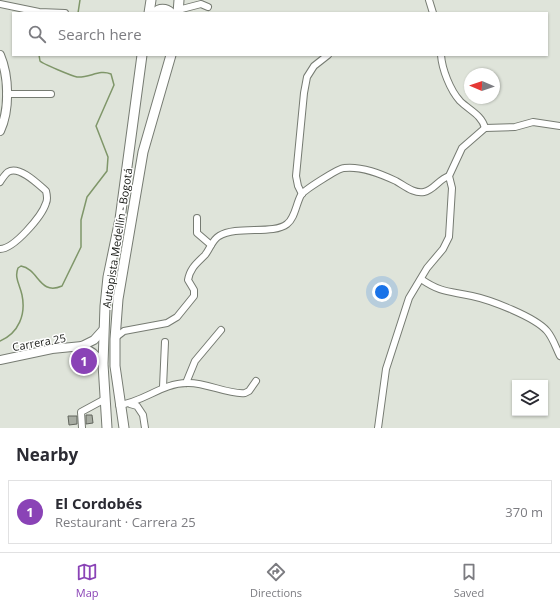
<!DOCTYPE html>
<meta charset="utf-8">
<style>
body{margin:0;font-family:"Open Sans",sans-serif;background:#f7f7f7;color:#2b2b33}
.controls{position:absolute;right:12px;bottom:12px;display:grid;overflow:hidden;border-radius:0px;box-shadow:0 1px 3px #0004}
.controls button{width:36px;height:36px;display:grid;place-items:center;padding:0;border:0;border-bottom:1px solid #e1e1e2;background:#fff;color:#2b2b33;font:20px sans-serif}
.compass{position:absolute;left:464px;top:68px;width:36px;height:36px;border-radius:50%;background:#fff;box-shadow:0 1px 3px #0004;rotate:272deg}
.you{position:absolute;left:382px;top:292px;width:14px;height:14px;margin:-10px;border:3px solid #fff;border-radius:50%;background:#1a73e8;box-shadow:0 0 0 6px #1a73e833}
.badge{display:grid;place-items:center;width:26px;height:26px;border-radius:50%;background:#8a43b6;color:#fff;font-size:13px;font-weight:700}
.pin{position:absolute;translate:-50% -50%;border:2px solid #fff;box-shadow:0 1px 4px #0006}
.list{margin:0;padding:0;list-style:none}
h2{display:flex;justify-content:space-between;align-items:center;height:52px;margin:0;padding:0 16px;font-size:17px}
h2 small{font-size:13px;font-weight:400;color:#7c7c81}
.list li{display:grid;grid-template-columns:26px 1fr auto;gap:12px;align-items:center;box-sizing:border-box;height:64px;margin:0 8px 8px;padding:0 8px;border:1px solid #e1e1e2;border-radius:0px}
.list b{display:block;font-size:15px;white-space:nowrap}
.list p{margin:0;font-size:13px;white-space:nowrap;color:#7c7c81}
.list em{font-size:13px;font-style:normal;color:#7c7c81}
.icon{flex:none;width:22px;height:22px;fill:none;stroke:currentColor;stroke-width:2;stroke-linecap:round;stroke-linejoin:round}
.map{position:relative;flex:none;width:560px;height:428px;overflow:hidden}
.search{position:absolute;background:#fff;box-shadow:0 1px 3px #0004;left:12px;right:12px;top:12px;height:44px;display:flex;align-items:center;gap:10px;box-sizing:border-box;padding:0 14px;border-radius:0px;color:#7c7c81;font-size:15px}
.sheet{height:124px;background:#fff}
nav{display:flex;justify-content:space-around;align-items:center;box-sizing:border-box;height:56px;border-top:1px solid #e1e1e2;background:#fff;font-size:11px;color:#7c7c81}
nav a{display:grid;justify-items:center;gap:2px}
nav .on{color:#8a43b6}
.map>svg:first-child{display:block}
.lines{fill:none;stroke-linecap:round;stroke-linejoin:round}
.stream{stroke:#7f9669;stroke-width:1.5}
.building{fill:#a8ada3;stroke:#60645c}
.minor-casing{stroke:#767b72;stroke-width:8}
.major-casing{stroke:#767b72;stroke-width:10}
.highway-casing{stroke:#767b72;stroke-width:11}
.minor{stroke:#fff;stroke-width:6}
.major{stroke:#fff;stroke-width:8}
.highway{stroke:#fff;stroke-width:9}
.labels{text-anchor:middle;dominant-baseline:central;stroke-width:3;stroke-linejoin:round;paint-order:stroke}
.street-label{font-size:11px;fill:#171915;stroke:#fff}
</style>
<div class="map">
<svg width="560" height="428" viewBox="0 0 560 428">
<rect width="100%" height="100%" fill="#dfe4da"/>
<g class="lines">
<g class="stream">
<path d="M78,13L80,0"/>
<path d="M0,341C19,333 26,314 22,295C20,285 14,278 18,268L21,266C39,269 39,296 62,286L81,247V220L87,197L107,171L108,157L96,126L114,85L111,74C99,69 90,78 77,77C72,76 43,64 40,61L39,55"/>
</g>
</g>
<g class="building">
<path d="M86,415H92L93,423L86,424Z"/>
<path d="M68,416H77V424L69,425Z"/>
</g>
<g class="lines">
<defs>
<g id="minor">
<path d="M429,0L433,13"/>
<path d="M0,4L39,12L65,13"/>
<path d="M178,10L201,4L208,7"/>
<path d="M441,55C442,69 450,90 460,101C469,110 482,115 485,128"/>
<path d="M6,94H51"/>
<path d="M0,182C2,179 5,174 8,172C19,165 38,184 46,191C47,195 48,199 46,203C42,216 14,249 0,249"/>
<path d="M302,194L298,186L296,176L304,93L307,77L314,66L328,55"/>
<path d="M197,218V233L211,245"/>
<path d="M421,279C441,293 450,291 472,296C491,300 535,317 547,331C553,338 556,348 560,356"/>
<path d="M115,338L124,331L167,323L177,317L194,296V290L188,280C190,268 197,263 205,255C210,249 212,240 219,236C237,225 273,235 287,224C295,218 296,204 301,195C304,190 339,168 344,168C362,166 381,174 396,181C405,186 414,194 424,192C434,190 439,179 449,176"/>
<path d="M186,383L195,361L221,330"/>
<path d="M163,387L165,342"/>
<path d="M130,404L137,406L143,415L145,428"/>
<path d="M119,405C144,402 162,383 187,383C206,382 228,395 245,393L249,391L256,381"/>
<path d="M82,428L81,412L105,399"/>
<path d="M378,428L386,369L409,298L427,268L443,249L449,237L452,188L449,176L462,148L485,128L515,127L533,122L560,126"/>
</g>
<g id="major">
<path d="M0,55C9,76 10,110 0,131"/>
<path d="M82,346L93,353L103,364"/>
<path d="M0,360L52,349L82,346L94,340L103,330"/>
</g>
<g id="highway">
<path d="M149,13L151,0"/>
<path d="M155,13C159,8 166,8 171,13"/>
<path d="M178,13L179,0"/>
<path d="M107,428L103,364L105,306L108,277L120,219L142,55"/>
<path d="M124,428L115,366V339L118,299L143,152L171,55"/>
</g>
</defs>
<use href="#minor" class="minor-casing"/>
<use href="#major" class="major-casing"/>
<use href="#highway" class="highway-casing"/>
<use href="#minor" class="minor"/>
<use href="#major" class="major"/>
<use href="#highway" class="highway"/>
</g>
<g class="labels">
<g class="street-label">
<text transform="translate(117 238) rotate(-81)">Autopista Medellín - Bogotá</text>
<text transform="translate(39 342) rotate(-10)">Carrera 25</text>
</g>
</g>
</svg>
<div class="controls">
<button><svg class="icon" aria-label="layers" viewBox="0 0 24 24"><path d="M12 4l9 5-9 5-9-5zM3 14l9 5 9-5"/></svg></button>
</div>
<svg class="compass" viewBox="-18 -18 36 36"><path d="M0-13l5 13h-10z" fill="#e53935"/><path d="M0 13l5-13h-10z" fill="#7c7c81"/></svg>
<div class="you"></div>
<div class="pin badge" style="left:84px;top:361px">1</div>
<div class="search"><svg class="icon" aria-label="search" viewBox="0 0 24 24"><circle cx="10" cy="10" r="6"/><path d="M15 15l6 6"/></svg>Search here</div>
</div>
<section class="sheet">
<h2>Nearby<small></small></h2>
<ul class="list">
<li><span class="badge">1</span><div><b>El Cordobés</b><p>Restaurant · Carrera 25</p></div><em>370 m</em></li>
</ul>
</section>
<nav>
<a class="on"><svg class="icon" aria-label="map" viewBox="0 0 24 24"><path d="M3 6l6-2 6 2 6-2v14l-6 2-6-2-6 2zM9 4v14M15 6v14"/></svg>Map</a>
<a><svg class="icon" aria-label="directions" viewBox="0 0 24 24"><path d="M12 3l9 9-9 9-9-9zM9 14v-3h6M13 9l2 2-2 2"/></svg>Directions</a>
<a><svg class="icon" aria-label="saved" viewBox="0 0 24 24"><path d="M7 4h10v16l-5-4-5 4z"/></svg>Saved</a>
</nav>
